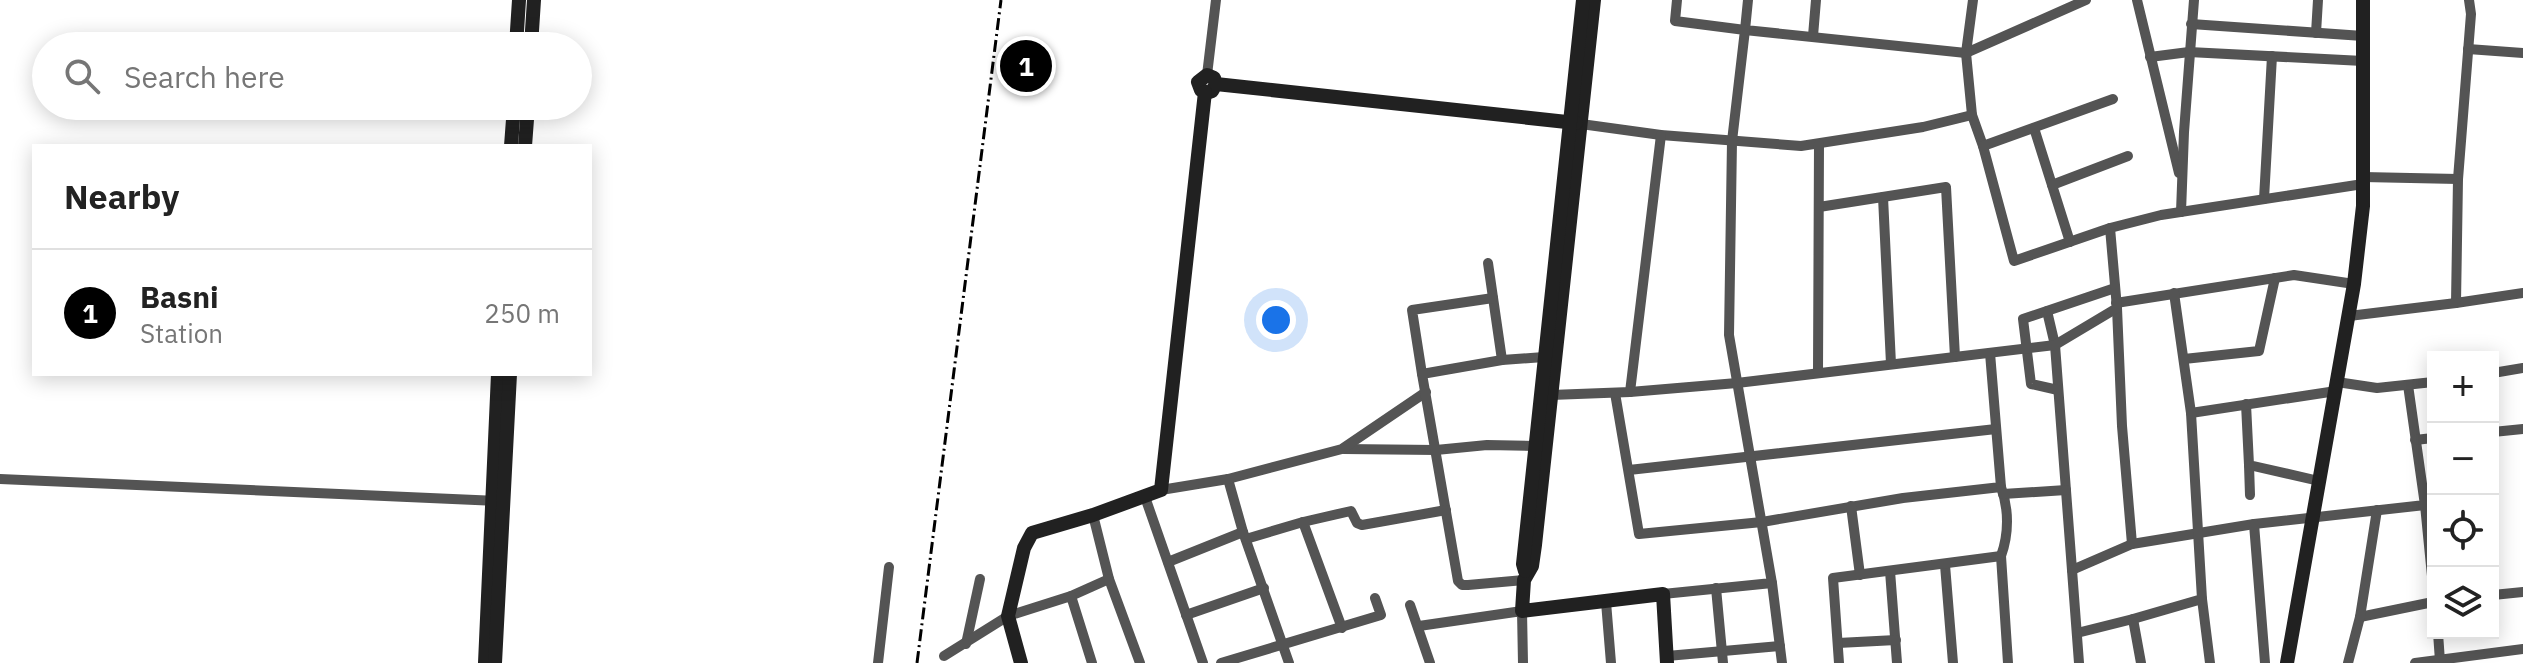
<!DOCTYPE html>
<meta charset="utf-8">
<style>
body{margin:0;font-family:"IBM Plex Sans",sans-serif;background:#f6f6f6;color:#222}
.controls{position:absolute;right:24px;bottom:24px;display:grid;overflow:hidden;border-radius:0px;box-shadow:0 4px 20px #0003}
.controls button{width:72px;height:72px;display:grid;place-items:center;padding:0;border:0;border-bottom:2px solid #e0e0e0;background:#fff;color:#222;font:40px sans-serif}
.you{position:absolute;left:1276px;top:320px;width:28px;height:28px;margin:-20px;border:6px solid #fff;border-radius:50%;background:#1a73e8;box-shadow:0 0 0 12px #1a73e833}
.badge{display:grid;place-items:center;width:52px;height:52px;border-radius:50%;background:#000;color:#fff;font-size:26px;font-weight:700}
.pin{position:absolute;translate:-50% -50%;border:4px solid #fff;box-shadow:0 2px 8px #0006}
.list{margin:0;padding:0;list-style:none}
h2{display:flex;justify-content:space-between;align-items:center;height:104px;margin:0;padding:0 32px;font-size:34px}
h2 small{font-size:26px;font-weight:400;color:#767676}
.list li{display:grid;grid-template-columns:52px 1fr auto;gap:24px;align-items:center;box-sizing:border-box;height:128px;padding:0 32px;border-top:2px solid #e0e0e0}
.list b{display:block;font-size:30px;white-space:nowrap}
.list p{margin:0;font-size:26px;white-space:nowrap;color:#767676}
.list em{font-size:26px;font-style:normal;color:#767676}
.icon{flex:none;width:44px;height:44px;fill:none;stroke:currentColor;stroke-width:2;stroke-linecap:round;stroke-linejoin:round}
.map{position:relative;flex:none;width:2523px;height:663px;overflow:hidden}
.search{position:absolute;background:#fff;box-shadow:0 4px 20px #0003;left:32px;top:32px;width:560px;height:88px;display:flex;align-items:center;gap:20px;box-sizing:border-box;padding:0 28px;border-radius:44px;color:#767676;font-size:30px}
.panel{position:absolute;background:#fff;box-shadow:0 4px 20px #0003;left:32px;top:144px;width:560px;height:232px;border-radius:0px}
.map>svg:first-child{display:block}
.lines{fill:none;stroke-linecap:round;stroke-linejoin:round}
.street{stroke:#545454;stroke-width:10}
.secondary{stroke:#212121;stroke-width:14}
.rail{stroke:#000;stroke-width:3;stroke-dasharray:12 4 2 4;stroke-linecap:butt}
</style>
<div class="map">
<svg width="2523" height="663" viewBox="0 0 2523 663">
<rect width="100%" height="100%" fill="#fff"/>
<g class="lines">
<g class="street">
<path d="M1748,0L1745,30L1966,53L2086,0"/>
<path d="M1973,0L1966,53L1972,115L1983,146L2014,261L2110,228"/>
<path d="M2137,0L2179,173"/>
<path d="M2469,0L2471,14L2458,179L2456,303L2523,293"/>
<path d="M2191,24L2363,36"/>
<path d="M2316,33L2318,0"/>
<path d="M1813,36L1816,0"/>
<path d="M2468,49L2523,53"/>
<path d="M2150,57L2189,52L2363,61"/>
<path d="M1207,75L1216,0"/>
<path d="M1581,124L1661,135L1801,146L1923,127L1972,115"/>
<path d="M2034,128L2070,242"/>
<path d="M1983,146L2113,99"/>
<path d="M2363,177L2458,179"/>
<path d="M2052,185L2128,156"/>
<path d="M1883,197L1891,364"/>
<path d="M2264,199L2272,56"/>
<path d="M1819,207L1946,187L1955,357"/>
<path d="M2181,212L2184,132L2194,0"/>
<path d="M1488,263L1502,360"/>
<path d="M2116,303L2294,275L2354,284"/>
<path d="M2117,308L2122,426L2132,544"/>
<path d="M2047,311L2055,345L2072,570L2132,544L2254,524L2425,505L2408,385"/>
<path d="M2349,316L2456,303"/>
<path d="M2184,359L2259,351L2275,278"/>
<path d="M1818,373L1819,144"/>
<path d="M2493,373L2523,368"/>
<path d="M1422,374L1412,310L1493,298"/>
<path d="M2337,382L2377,388L2433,382"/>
<path d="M2058,390L2031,384L2023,319L2115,288"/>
<path d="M1630,392L1661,135"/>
<path d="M1615,393L1639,534L1762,522L1903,498L2001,487L1990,353"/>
<path d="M1551,395L1630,392L1737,383L2055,345L2117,308L2110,228L2161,215L2363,184"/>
<path d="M2246,404L2249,465L2319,481"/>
<path d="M2191,413L2336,391"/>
<path d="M2493,432L2523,429"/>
<path d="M2415,440L2433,438"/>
<path d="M1344,449L1436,450L1487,445L1535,446"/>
<path d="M2249,465L2250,495"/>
<path d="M1629,470L1996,429"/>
<path d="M0,479L498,501"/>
<path d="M1228,479L1243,532L1289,663"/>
<path d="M2001,487C2009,509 2009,534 2001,556L2008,663"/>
<path d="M1161,490L1228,479L1342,449L1426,392"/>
<path d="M2003,494L2066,490"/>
<path d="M1145,497L1203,663"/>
<path d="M2425,505L2433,586"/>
<path d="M1851,506L1860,575"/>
<path d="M1093,515L1109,579L1140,663"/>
<path d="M2254,524L2265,663"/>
<path d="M1246,539L1303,522"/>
<path d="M1168,562L1243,532"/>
<path d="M1945,565L1953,663"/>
<path d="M2072,570L2079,663"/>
<path d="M1890,571L1897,663"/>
<path d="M1524,580L1468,585H1462L1458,581L1422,374L1502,360L1544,357"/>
<path d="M1772,583L1782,663"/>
<path d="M1716,588L1723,663"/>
<path d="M1663,594L1772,583L1729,335L1732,141L1745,30L1675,21L1677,0"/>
<path d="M2493,595L2523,592"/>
<path d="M1071,596L1109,579"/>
<path d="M2202,599L2210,663"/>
<path d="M1606,602L1611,663"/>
<path d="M1410,605L1430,663"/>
<path d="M1186,615L1264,588"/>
<path d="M2360,617L2433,602"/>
<path d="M1419,626L1522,611L1523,663"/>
<path d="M1342,628L1303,522L1351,511L1357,523L1362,525L1446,510"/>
<path d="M2077,633L2133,619"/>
<path d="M2438,633L2440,661"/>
<path d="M1838,643L1896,640"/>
<path d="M966,644L980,579"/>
<path d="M944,656L1008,616L1071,596L1092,663"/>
<path d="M1667,656L1780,646"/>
<path d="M878,663L889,567"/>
<path d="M1221,663L1381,615L1375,598"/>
<path d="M1839,663L1833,578L2001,556"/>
<path d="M2141,663L2133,619L2202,599L2191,413L2174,293"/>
<path d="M2348,663L2360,617L2377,510"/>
<path d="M2415,663L2523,649"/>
</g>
<g class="secondary">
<path d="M1594,0L1535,545L1532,566L1524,580L1522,611L1663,594L1667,663"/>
<path d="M516,46L519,0"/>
<path d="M531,46L534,0"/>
<path d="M1216,84L1212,91L1206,93L1201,90L1198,82L1207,75L1214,78L1216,84L1576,123"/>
<path d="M511,146L514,106"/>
<path d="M525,146L528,106"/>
<path d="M1525,571L1523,564L1583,0"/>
<path d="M485,663L498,374"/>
<path d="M495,663L510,374"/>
<path d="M1021,663L1008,616L1024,548L1032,533L1093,515L1161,490L1205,92"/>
<path d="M2287,663L2354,284L2363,206V0"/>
</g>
<path class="rail" d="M917,663L1001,0"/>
</g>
</svg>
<div class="controls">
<button>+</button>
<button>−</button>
<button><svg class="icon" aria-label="locate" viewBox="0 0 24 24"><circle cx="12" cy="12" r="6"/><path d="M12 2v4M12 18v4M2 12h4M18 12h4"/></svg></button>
<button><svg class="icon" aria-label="layers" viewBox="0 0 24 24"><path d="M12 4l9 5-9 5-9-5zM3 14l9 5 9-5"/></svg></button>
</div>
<div class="you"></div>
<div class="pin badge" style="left:1026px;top:66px">1</div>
<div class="search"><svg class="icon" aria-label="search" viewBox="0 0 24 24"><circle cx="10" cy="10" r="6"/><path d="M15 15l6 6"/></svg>Search here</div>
<section class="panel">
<h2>Nearby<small></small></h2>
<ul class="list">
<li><span class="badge">1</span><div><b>Basni</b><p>Station</p></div><em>250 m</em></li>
</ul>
</section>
</div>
